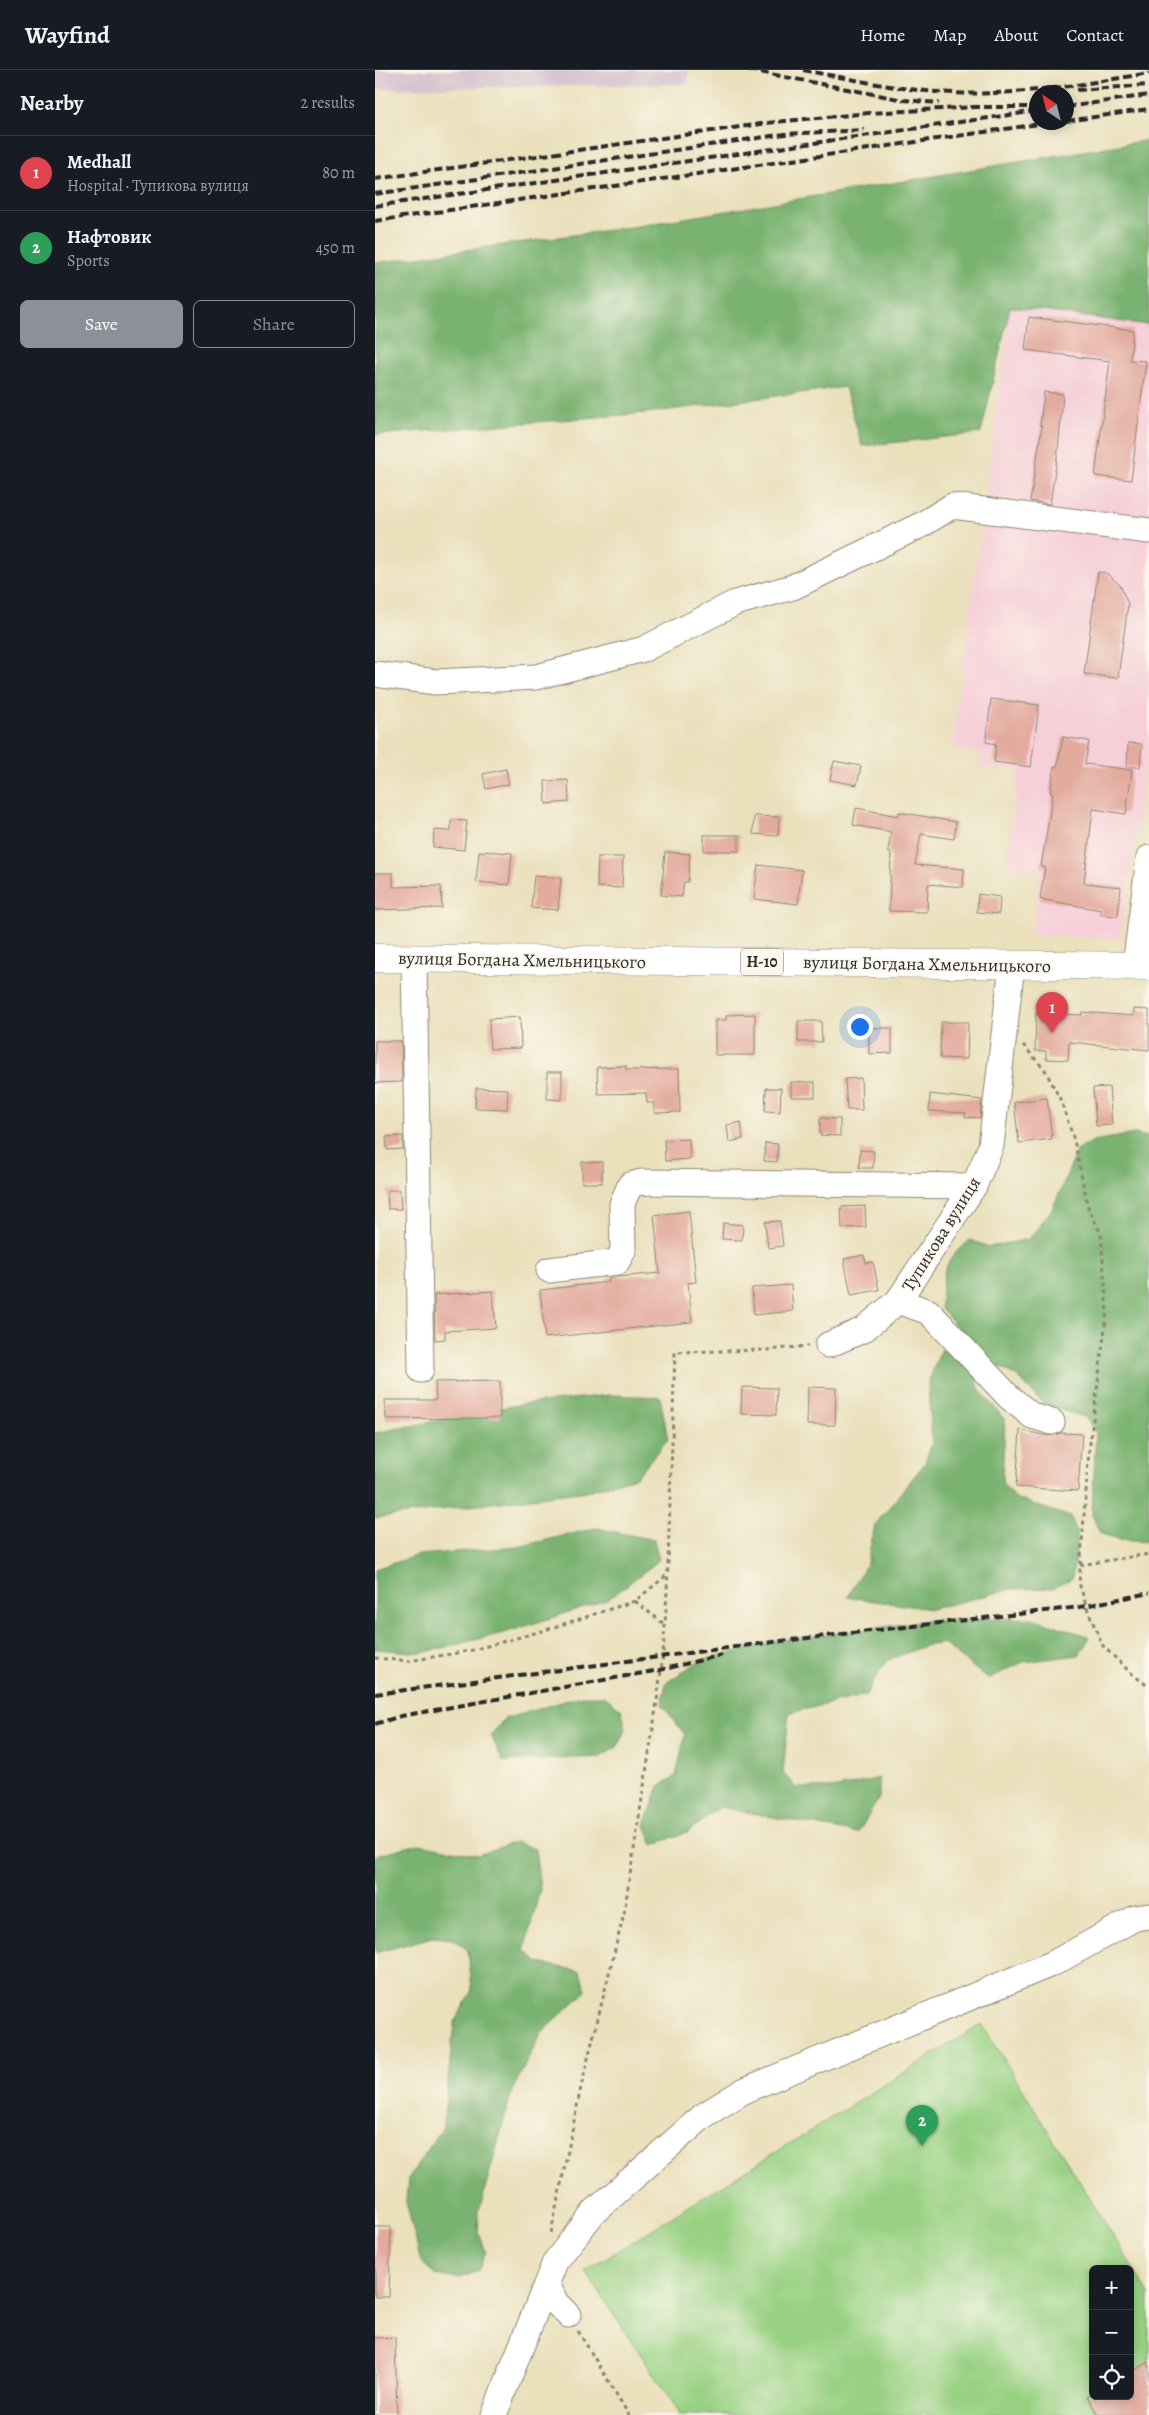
<!DOCTYPE html>
<meta charset="utf-8">
<style>
body{margin:0;font-family:Alegreya,serif;background:#242831;color:#f1f3f6}
.controls{position:absolute;right:15px;bottom:15px;display:grid;overflow:hidden;border-radius:8px;box-shadow:0 2px 12px #0003}
.controls button{width:45px;height:45px;display:grid;place-items:center;padding:0;border:0;border-bottom:1px solid #363941;background:#171b24;color:#f1f3f6;font:25px sans-serif}
.compass{position:absolute;left:654px;top:15px;width:45px;height:45px;border-radius:50%;background:#171b24;box-shadow:0 2px 12px #0003;rotate:325deg}
.you{position:absolute;left:484px;top:956px;width:18px;height:18px;margin:-12px;border:4px solid #fff;border-radius:50%;background:#1a73e8;box-shadow:0 0 0 8px #1a73e833}
.badge{display:grid;place-items:center;width:32px;height:32px;border-radius:50%;background:#8c9099;color:#fff;font-size:16px;font-weight:700}
.pin{position:absolute;translate:-50% -41px;filter:drop-shadow(0 1px 2px #0008)}
.pin::after{content:'';position:absolute;top:26px;width:18px;height:15px;background:inherit;clip-path:polygon(0 0,100% 0,50% 100%)}
.list{margin:0;padding:0;list-style:none}
h2{display:flex;justify-content:space-between;align-items:center;height:65px;margin:0;padding:0 20px;font-size:21px}
h2 small{font-size:16px;font-weight:400;color:#9ea1a6}
.list li{display:grid;grid-template-columns:32px 1fr auto;gap:15px;align-items:center;box-sizing:border-box;height:75px;padding:0 20px;border-top:1px solid #363941}
.list b{display:block;font-size:19px;white-space:nowrap}
.list p{margin:0;font-size:16px;white-space:nowrap;color:#9ea1a6}
.list em{font-size:16px;font-style:normal;color:#9ea1a6}
.actions{display:flex;gap:10px;padding:15px 20px}
.actions a{flex:1;padding:11px 0;border:1px solid #8c9099;border-radius:8px;text-align:center;font-size:18px;color:#8c9099}
.actions .main{background:#8c9099;color:#fff}
.icon{flex:none;width:28px;height:28px;fill:none;stroke:currentColor;stroke-width:2;stroke-linecap:round;stroke-linejoin:round}
.map{position:relative;flex:none;width:774px;height:2345px;overflow:hidden}
header{display:flex;align-items:center;gap:30px;box-sizing:border-box;height:70px;padding:0 25px;background:#171b24;border-bottom:1px solid #363941}
header strong{font-size:24px}
nav{display:flex;gap:28px;margin-inline-start:auto;font-size:18px}
main{display:flex}
aside{flex:1;background:#171b24}
.map>svg:first-child{display:block}
.built{fill:#f6cfd8}
.industrial{fill:#d1bdca}
.green{fill:#99d183;stroke:#627e57;fill-rule:evenodd}
.forest{fill:#7ab371;stroke:#526f4e}
.building{fill:#e3aa9e}
.lines{fill:none;stroke-linecap:round;stroke-linejoin:round}
.minor-casing{stroke:#8a8674;stroke-width:27}
.major-casing{stroke:#8a8674;stroke-width:29}
.path{stroke:#8a8674;stroke-width:3;stroke-dasharray:4 4;stroke-linecap:butt}
.minor{stroke:#fff;stroke-width:25}
.major{stroke:#fff;stroke-width:28}
.rail{stroke:#2b2b2b;stroke-width:4;stroke-dasharray:8 4;stroke-linecap:butt}
.labels{text-anchor:middle;dominant-baseline:central;stroke-width:4;stroke-linejoin:round;paint-order:stroke}
.shield{fill:#fbf7ec;stroke:#696865;stroke-width:1}
.shield-label{font-size:16px;font-weight:bold;fill:#2b2b2b}
.street-label{font-size:18px;fill:#2b2b2b;stroke:#fbf7ec}
</style>
<header>
<strong>Wayfind</strong>
<nav><a>Home</a><a>Map</a><a>About</a><a>Contact</a></nav>
</header>
<main>
<aside>
<h2>Nearby<small>2 results</small></h2>
<ul class="list">
<li><span class="badge" style="background:#e0444e">1</span><div><b>Medhall</b><p>Hospital · Тупикова вулиця</p></div><em>80 m</em></li>
<li><span class="badge" style="background:#2e9e5b">2</span><div><b>Нафтовик</b><p>Sports</p></div><em>450 m</em></li>
</ul>
<div class="actions"><a class="main">Save</a><a>Share</a></div>
</aside>
<div class="map">
<svg width="774" height="2345" viewBox="0 0 774 2345">
<rect width="100%" height="100%" fill="#fbf7ec"/>
<filter id="ink" filterUnits="userSpaceOnUse"><feTurbulence type="fractalNoise" baseFrequency=".02" numOctaves="2"/><feDisplacementMap in="SourceGraphic" scale="10" xChannelSelector="R" yChannelSelector="G"/><feConvolveMatrix kernelMatrix="1 2 1 2 8 2 1 2 1" color-interpolation-filters="sRGB"/></filter>
<filter id="wash" filterUnits="userSpaceOnUse"><feTurbulence type="fractalNoise" baseFrequency=".0096" numOctaves="4" result="noise"/><feDisplacementMap in="SourceGraphic" scale="20" xChannelSelector="R" yChannelSelector="G"/><feGaussianBlur stdDeviation="1.12" result="paint"/><feColorMatrix in="noise" values="0 0 0 0 0 0 0 0 0 0 0 0 0 0 0 0 0 1.4 0 .05"/><feComposite in="paint" operator="in"/></filter>
<g filter="url(#wash)">
<rect width="100%" height="100%" fill="#eae0bc"/>
<path class="built" d="M635,237L774,255V677L745,868L656,866L665,801L631,797L644,700L605,698L606,684L577,677Z"/>
<path class="industrial" d="M0,0H313V14L0,19Z"/>
<path class="green" d="M607,1954L774,2224V2345H306L210,2201ZM718,2199H755V2326H718Z"/>
<g class="forest">
<path d="M774,70V255L635,237L606,363L487,376L470,317L271,343L0,365V193L263,156Z"/>
<path d="M759,1064L774,1067V1472L744,1470L725,1463L717,1445L721,1363L711,1347L670,1336L643,1307L608,1288L566,1238C568,1203 566,1193 595,1170L614,1177L654,1169L678,1138L702,1081L718,1071Z"/>
<path d="M566,1280L586,1286L598,1300L605,1320L630,1350L627,1412L639,1428L696,1447L703,1467L697,1508L679,1518L637,1519L556,1539L473,1527L492,1493L500,1455L550,1393L557,1373L553,1313Z"/>
<path d="M235,1325L285,1327L293,1369L261,1407L212,1421L0,1448V1363L148,1334Z"/>
<path d="M221,1458L279,1470L284,1490L234,1529L132,1562L46,1583L0,1579V1499L44,1485L143,1477Z"/>
<path d="M657,1548L715,1567L704,1585L648,1592L613,1609L568,1573L549,1576L511,1591L491,1625L414,1643L408,1703L421,1718H464L504,1708V1728L483,1763L345,1737L314,1761L278,1775L270,1755L284,1716L301,1706L310,1665L287,1634L291,1613L324,1591L398,1572L551,1551Z"/>
<path d="M207,1626H229L246,1639L251,1659L242,1677L225,1687L128,1691L116,1666L129,1649Z"/>
<path d="M140,1772L160,1779L165,1819L149,1880L164,1893L205,1901L211,1921L166,1963L137,2021L104,2141L103,2163L111,2181L103,2201L82,2209L61,2205L46,2192L31,2131L33,2109L68,2057L79,1954L97,1920L93,1880L77,1869L57,1867L0,1883V1787L4,1784L44,1774L103,1785Z"/>
</g>
<g id="blocks">
<g class="building">
<path d="M654,247L758,260L755,290L771,291L756,410L720,406L735,291L650,280Z"/>
<path d="M669,322L688,324L683,381L675,434L655,431L667,356H665Z"/>
<path d="M723,502L731,503L745,515L753,534L743,608L709,604Z"/>
<path d="M616,629L664,635L656,697L619,692L621,674L611,672Z"/>
<path d="M688,667L714,671L710,694L757,700L751,744L718,739L709,813L746,817L743,846L726,845V840L665,829L670,797H666L678,723H675L679,696L682,697Z"/>
<path d="M753,673L767,674L765,697H752Z"/>
<path d="M459,691L486,696L482,715L455,710Z"/>
<path d="M131,699L134,714L111,719L108,704Z"/>
<path d="M193,710L194,732L171,734L170,711Z"/>
<path d="M481,738L523,746L524,742L581,752L579,769L546,764L540,795L589,799L588,817L553,814L552,842L514,841L516,783L513,782L516,762L478,755Z"/>
<path d="M379,746L404,747L403,766L378,764Z"/>
<path d="M76,750L92,751L89,780L58,777L59,760L76,761Z"/>
<rect x="329" y="765" width="35" height="16"/>
<path d="M104,781L137,783L134,815L101,812Z"/>
<path d="M290,782L315,784L313,812H309L307,827L286,825Z"/>
<path d="M223,787H248L247,818L222,817Z"/>
<path d="M383,795L427,800L423,834L379,829Z"/>
<path d="M0,803H18V817L66,816L67,838L0,840Z"/>
<path d="M159,806L186,808L183,840L156,838Z"/>
<path d="M603,824L625,827L624,844L602,842Z"/>
<path d="M759,939L774,940V980L694,972L693,990L671,989V981H660L661,943L707,945V942L759,946Z"/>
<path d="M380,944V985H340V950H351V945Z"/>
<path d="M145,947L146,978L115,979L114,949Z"/>
<path d="M423,951H446L447,972H423Z"/>
<path d="M566,952H593L592,989L565,988Z"/>
<path d="M494,958H517V983L494,984Z"/>
<path d="M0,971H26L27,1012L0,1013Z"/>
<path d="M251,996V1000L304,999L305,1042L279,1043V1033H272L271,1023L223,1024L222,997Z"/>
<path d="M172,1002H187V1030L172,1029Z"/>
<path d="M486,1008L487,1040H472L470,1009Z"/>
<rect x="416" y="1012" width="24" height="15"/>
<path d="M734,1017L737,1055L721,1056L718,1018Z"/>
<path d="M101,1018L133,1019L132,1039L100,1038Z"/>
<path d="M391,1018H406L405,1042L390,1041Z"/>
<path d="M555,1024L607,1030L605,1048L590,1047L591,1043L554,1041Z"/>
<path d="M672,1028L677,1069L644,1073L639,1032Z"/>
<path d="M445,1048L465,1049V1066L445,1065Z"/>
<path d="M366,1052L368,1069L354,1072L352,1055Z"/>
<path d="M28,1066V1079L12,1080L11,1067Z"/>
<path d="M314,1069L315,1089L290,1091L289,1070Z"/>
<path d="M390,1073L403,1074L402,1092L389,1091Z"/>
<path d="M485,1080L499,1081L498,1098H484Z"/>
<rect x="207" y="1092" width="20" height="21"/>
<path d="M12,1120H25L26,1139H13Z"/>
<path d="M490,1136L491,1157L467,1158L466,1137Z"/>
<path d="M314,1141L321,1212L313,1213L317,1252L170,1268L165,1220L234,1212L233,1208L285,1203L279,1145Z"/>
<path d="M405,1151L408,1176L393,1178L390,1152Z"/>
<path d="M348,1153L368,1155L367,1170L347,1169Z"/>
<path d="M489,1185L491,1193L498,1192L504,1220L476,1225L469,1189Z"/>
<path d="M416,1215L418,1241L379,1245L377,1218Z"/>
<path d="M118,1221L121,1258L70,1261V1269L60,1270L59,1225Z"/>
<path d="M125,1311V1348L11,1349L10,1330H61L60,1312Z"/>
<path d="M367,1317L402,1318L401,1345L366,1344Z"/>
<path d="M433,1317L461,1318L460,1355H432Z"/>
<path d="M645,1360L673,1366L687,1363L707,1364L703,1421L641,1417Z"/>
<path d="M0,2157H16L14,2227H0Z"/>
<path d="M20,2267L22,2345H0V2268Z"/>
<path d="M774,2292V2345H723L712,2326H755V2303Z"/>
</g>
</g>
</g>
<g filter="url(#ink)">
<use href="#blocks" fill-opacity="0" stroke="#8a8674" stroke-width="1"/>
<g class="lines">
<defs>
<g id="minor">
<path d="M0,604L61,612L161,607L269,579L360,533L418,517L548,454L577,436L774,461"/>
<path d="M39,889L46,1300"/>
<path d="M760,896L774,788"/>
<path d="M174,1200L242,1192L248,1181L247,1134L255,1115L266,1112L599,1116"/>
<path d="M523,1231L554,1242L634,1327L657,1346L677,1352"/>
<path d="M453,1275L488,1260L523,1231L599,1116L616,1076L637,895"/>
<path d="M172,2214L181,2233L193,2245"/>
<path d="M119,2345L180,2192L219,2142L328,2046L370,2020L679,1893L760,1848L774,1846"/>
</g>
<path id="major" d="M0,888L774,896"/>
</defs>
<use href="#minor" class="minor-casing"/>
<use href="#major" class="major-casing"/>
<g class="path">
<path d="M648,975L670,1000L686,1031L699,1070L713,1137L726,1164L732,1242L714,1381L704,1513L713,1541L728,1576L756,1603L774,1617"/>
<path d="M705,1495L774,1484"/>
<path d="M260,1531L290,1555"/>
<path d="M0,1588L34,1591L94,1581L167,1561L260,1531L292,1505"/>
<path d="M176,2163L206,2017L249,1843L279,1652L288,1586L292,1522L300,1282L392,1280L433,1276"/>
<path d="M203,2261L254,2345"/>
</g>
<use href="#minor" class="minor"/>
<use href="#major" class="major"/>
<g class="rail">
<path d="M374,0L529,30L564,33"/>
<path d="M428,0C477,9 528,21 578,23C645,26 709,14 774,3"/>
<path d="M702,20L774,15"/>
<path d="M597,37H652"/>
<path d="M692,37L774,25"/>
<path d="M692,51L774,39"/>
<path d="M0,109L400,52L494,43L602,37"/>
<path d="M0,124L410,64L489,60"/>
<path d="M0,136L662,41"/>
<path d="M0,151L678,52"/>
<path d="M0,1624L398,1572L705,1537L774,1523"/>
<path d="M0,1654L26,1646L285,1600L347,1585"/>
</g>
</g>
</g>
<g class="labels">
<rect class="shield" x="366" y="878.5" width="42" height="27" rx="4"/>
<g class="shield-label">
<text x="387" y="892">Н-10</text>
</g>
<g class="street-label">
<text transform="translate(147 890) rotate(1)">вулиця Богдана Хмельницького</text>
<text transform="translate(552 894) rotate(1)">вулиця Богдана Хмельницького</text>
<text transform="translate(566 1164) rotate(-58)">Тупикова вулиця</text>
</g>
</g>
</svg>
<div class="controls">
<button>+</button>
<button>−</button>
<button><svg class="icon" aria-label="locate" viewBox="0 0 24 24"><circle cx="12" cy="12" r="6"/><path d="M12 2v4M12 18v4M2 12h4M18 12h4"/></svg></button>
</div>
<svg class="compass" viewBox="-18 -18 36 36"><path d="M0-13l5 13h-10z" fill="#e53935"/><path d="M0 13l5-13h-10z" fill="#9ea1a6"/></svg>
<div class="you"></div>
<div class="pin badge" style="left:677px;top:963px;background:#e0444e">1</div>
<div class="pin badge" style="left:547px;top:2076px;background:#2e9e5b">2</div>
</div>
</main>
